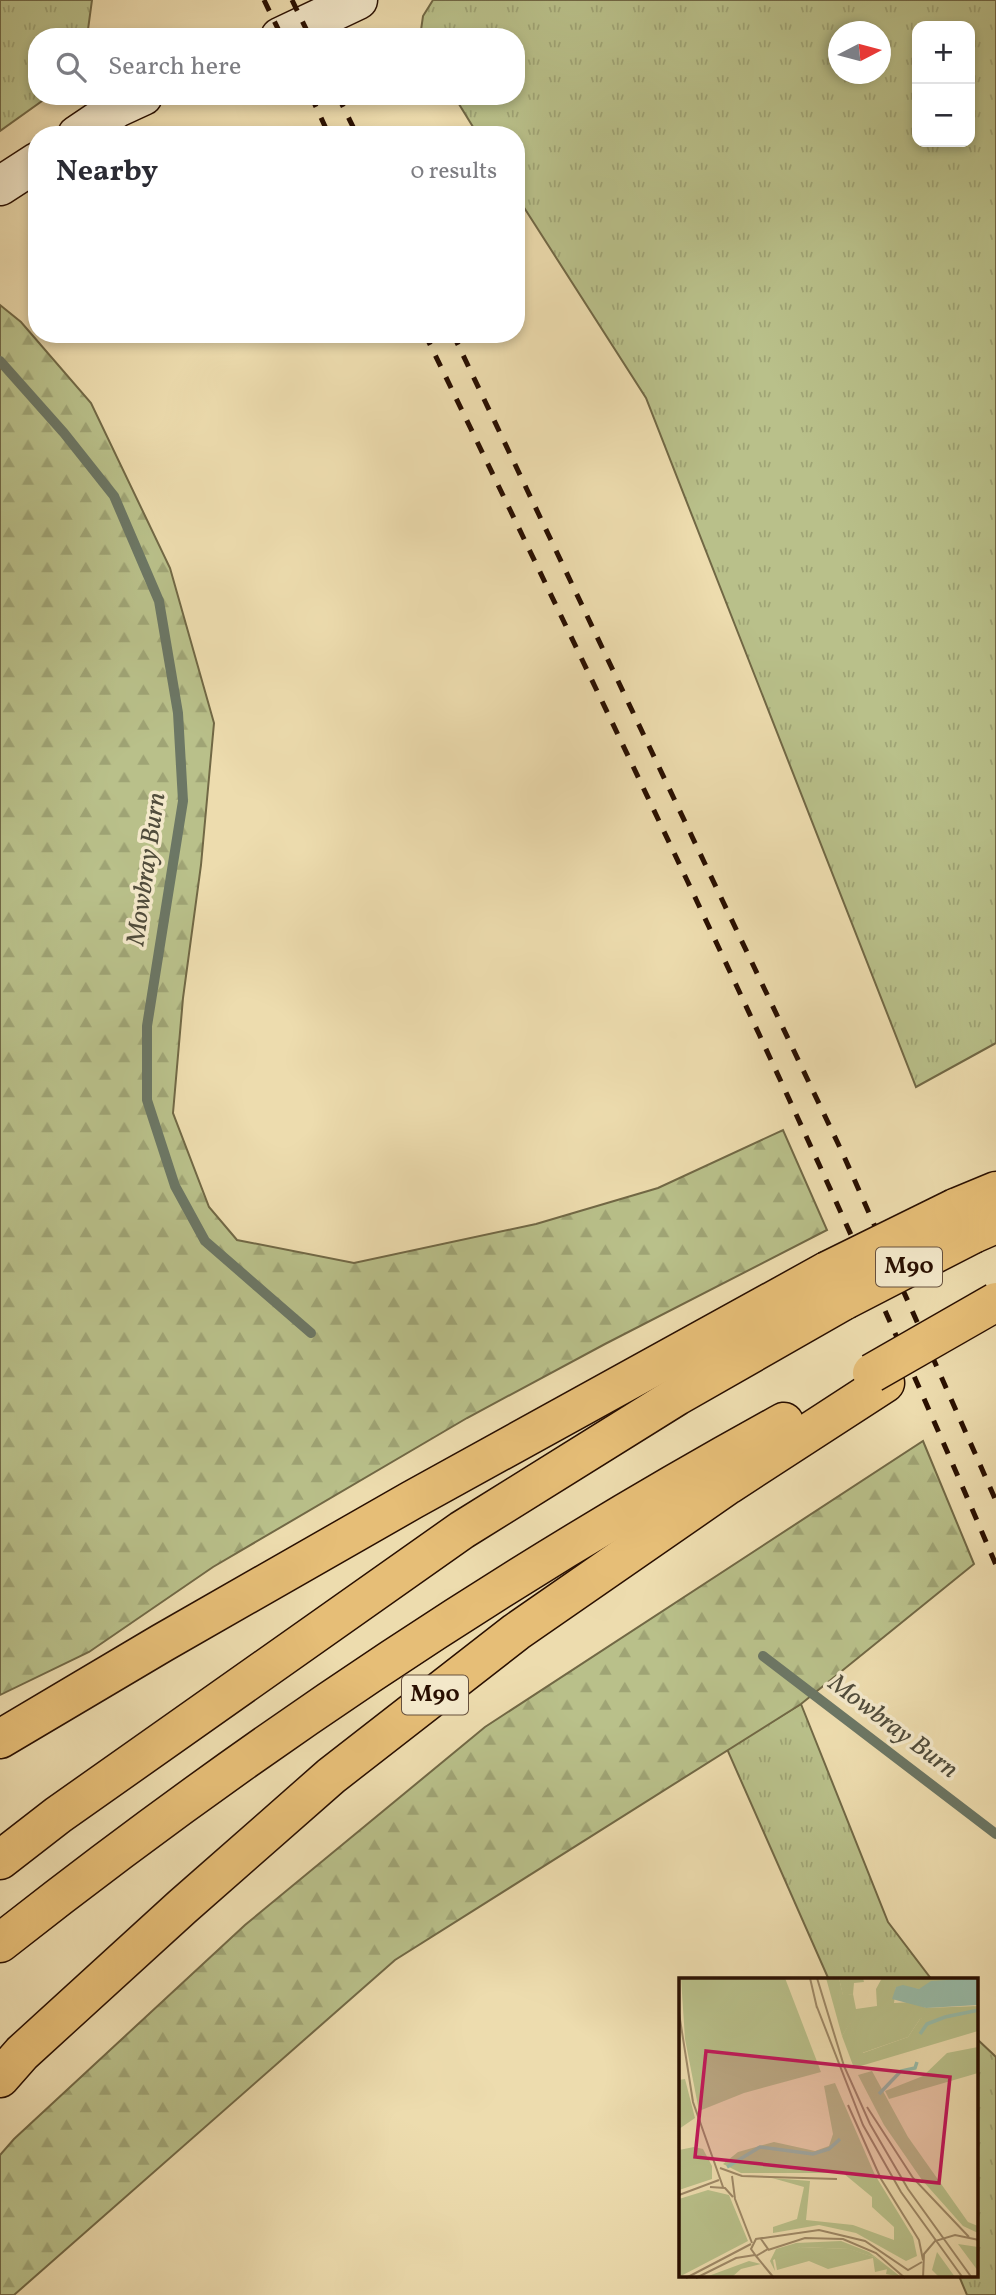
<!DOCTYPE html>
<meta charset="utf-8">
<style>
body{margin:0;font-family:Vollkorn,serif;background:#f7f7f7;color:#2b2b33}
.controls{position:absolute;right:21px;top:21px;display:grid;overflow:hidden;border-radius:14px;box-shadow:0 4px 10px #0003}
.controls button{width:63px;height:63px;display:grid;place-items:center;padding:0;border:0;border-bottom:2px solid #e1e1e2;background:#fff;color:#2b2b33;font:35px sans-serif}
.compass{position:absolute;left:828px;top:21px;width:63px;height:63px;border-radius:50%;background:#fff;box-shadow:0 4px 10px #0003;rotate:84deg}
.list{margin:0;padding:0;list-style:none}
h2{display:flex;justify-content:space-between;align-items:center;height:91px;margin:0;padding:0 28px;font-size:30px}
h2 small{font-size:23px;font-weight:400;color:#7c7c81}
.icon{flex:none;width:38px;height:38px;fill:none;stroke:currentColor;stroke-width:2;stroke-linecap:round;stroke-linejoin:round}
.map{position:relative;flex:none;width:996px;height:2295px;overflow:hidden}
.search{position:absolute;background:#fff;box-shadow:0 4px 10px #0003;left:28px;top:28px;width:497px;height:77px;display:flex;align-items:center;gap:18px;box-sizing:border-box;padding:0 24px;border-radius:28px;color:#7c7c81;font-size:26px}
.panel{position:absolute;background:#fff;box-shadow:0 4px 10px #0003;left:28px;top:126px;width:497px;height:217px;border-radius:28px}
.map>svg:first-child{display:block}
.grass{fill:url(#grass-tufts);stroke:#716845;stroke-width:2;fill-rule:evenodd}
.forest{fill:url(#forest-firs);stroke:#716845;stroke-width:2}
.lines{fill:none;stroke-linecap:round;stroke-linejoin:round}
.stream{stroke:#6c7765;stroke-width:10}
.secondary-casing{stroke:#290f00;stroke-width:41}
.highway-casing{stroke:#290f00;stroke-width:41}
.secondary{stroke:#f3e8ca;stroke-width:38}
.highway{stroke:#e6be77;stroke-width:38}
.rail{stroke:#290f00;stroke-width:5;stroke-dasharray:12 12;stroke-linecap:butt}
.highway-bridge-casing{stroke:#290f00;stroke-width:41;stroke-linecap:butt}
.highway-bridge{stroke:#e6be77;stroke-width:38}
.labels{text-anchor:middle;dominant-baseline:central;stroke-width:7;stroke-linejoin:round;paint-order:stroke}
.shield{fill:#f3e8ca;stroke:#66503d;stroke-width:2}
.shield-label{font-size:23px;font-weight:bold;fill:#290f00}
.water-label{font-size:26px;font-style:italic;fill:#504c3b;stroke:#f3e8ca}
.inset-river{fill:none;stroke:#99bca9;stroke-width:3.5}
.inset-road{fill:none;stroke:#9f8a68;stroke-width:2}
.view{fill:#c2185b;fill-opacity:0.15;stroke:#c2185b;stroke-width:3.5}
.inset-edge{fill:none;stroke:#290f00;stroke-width:3.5}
</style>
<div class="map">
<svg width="996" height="2295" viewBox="0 0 996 2295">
<defs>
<pattern id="grass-tufts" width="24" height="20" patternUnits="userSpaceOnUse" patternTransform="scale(1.75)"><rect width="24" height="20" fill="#b9c08a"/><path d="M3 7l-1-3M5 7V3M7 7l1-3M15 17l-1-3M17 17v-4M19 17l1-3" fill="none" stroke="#9fa475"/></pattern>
<pattern id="forest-firs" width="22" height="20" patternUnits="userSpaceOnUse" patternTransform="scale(1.75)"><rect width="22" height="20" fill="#b9c08a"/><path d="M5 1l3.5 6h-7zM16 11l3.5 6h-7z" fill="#9fa475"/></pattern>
</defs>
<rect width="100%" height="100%" fill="#eddcae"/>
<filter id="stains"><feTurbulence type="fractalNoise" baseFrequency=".00286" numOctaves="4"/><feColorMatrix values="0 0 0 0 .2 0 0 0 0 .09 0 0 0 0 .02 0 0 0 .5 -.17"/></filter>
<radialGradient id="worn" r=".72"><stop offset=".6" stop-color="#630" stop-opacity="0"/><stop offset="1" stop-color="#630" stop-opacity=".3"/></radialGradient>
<g class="grass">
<path d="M0,0H92L87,37H37V96H49L0,131Z"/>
<path d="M433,0H996V1043L916,1087L646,398L516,195V135H478L454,96H516V37H420L423,16ZM970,26V142H917V26ZM838,32H880V74H838Z"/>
<path d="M801,1704L888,1922L932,1980H829L727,1749Z"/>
<path d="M977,2039L996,2057V2295H967L959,2276H977Z"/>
</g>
<g class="forest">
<path d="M0,305L21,322L91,403L170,568L214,723L201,865L183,998L173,1113L209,1207L237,1240L354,1263L536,1224L658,1188L783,1130L827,1230L605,1344L467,1418L213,1567L89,1652L0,1695Z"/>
<path d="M923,1441L974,1564L801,1704L395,1960L14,2295H0V2155L14,2139L245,1925L485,1727Z"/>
</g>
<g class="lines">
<g class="stream">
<path d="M0,361L64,433L114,496L159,601L178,713L183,801L147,1026V1100L175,1186L205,1241L311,1333"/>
<path d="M763,1656L996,1834"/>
</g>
<defs>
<g id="secondary">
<path d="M280,37L358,0"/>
<path d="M77,135L117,108L143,96"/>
<path d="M0,186L37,162"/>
</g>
<g id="highway">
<path d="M955,1208L996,1191"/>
<path d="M973,1234L996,1224"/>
<path d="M0,1739L162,1643L412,1500L827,1271"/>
<path d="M0,1860L58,1815L462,1530L677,1396L845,1300"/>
<path d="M0,1943C247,1748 509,1573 784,1422"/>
<path d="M0,2078L22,2053L182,1907L331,1776L516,1632L728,1485L885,1383"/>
</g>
</defs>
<use href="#secondary" class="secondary-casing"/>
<use href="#highway" class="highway-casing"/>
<use href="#secondary" class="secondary"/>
<use href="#highway" class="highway"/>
<g class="rail">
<path d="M264,0L282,37"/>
<path d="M292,0L310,37"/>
<path d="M311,96L329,135"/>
<path d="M338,96L357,135"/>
<path d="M425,334C622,741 819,1149 996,1565"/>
<path d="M453,334L843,1154L996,1501"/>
</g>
<defs>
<g id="highway-bridge">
<path d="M827,1271L955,1208"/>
<path d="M845,1300L973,1234"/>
<path d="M872,1373L996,1302"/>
</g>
</defs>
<use href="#highway-bridge" class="highway-bridge-casing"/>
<use href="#highway-bridge" class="highway-bridge"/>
</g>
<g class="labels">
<g class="shield">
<rect x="876" y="1247.5" width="66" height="39" rx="5"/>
<rect x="402" y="1675.5" width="66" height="39" rx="5"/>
</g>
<g class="shield-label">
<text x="909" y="1267">M90</text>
<text x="435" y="1695">M90</text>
</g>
<g class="water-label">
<text transform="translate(147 869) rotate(-82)">Mowbray Burn</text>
<text transform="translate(893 1727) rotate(37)">Mowbray Burn</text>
</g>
</g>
<g transform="translate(679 1978)">
<rect width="299" height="299" fill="#eddcae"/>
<path d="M2,0H106L142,94L65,115L20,133L6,61ZM147,0H160L164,17L174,16L177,31L198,28L197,11L203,0H290L240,11L217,9L215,25L233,24L247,30L299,28L241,41L229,59L183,75L171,45L163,58ZM299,69V95L210,121L206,113L244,98L268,75ZM15,169L24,171L33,188V201L0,212V172ZM29,212L50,217L69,263L0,299V221ZM162,263L190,274L222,299L207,296L208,291L195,279L170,271L121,269L94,282L96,293L91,283L97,271L117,265Z" fill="#b9c08a"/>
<path d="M160,0H184L185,4L175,5L174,16L164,18ZM208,17L215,28L234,27L235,40H205L201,26ZM299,28V53L175,90L163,58L171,44L184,75L229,59L241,41L259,33ZM193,93L229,159L289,244L299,248V255L284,248L243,202L205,147L179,97ZM6,101L16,140L0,151V102ZM156,105L196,197L234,259L238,278L227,283L177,255L140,247L94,255V249L118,241L125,209L93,200L131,203L127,242L174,247L215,262V249L193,229V219L164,195H62L44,186L59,174L95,164L136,173L150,168L154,156L145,108ZM279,266L299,269V293ZM121,269L171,271L195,279L209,291L196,294L194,280L149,291L130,283L98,292L95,276ZM258,274L276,299H260L253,292ZM70,283L82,286L62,291L53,299L24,300Z" fill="#b9c08a"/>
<path d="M299,0V27L247,30L213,21L217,9L224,7L240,11L252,3Z" fill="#99bca9"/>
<path class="inset-river" d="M241,56L248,46L266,39L300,32M200,116L222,93L236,90L238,84M48,189L81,169L134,176L150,171L161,161"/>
<path class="inset-road" d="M131,0L138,30M138,0L165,88L191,146L229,211L293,300M138,29L184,147L222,214L284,300M0,35L14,124L44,209M169,127L202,201L240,262L244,282M188,129L234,200L290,259M41,190L63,198L158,201M53,198L56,221L73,265M31,209L46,210L54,219M0,217L40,202M82,261L89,271L77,278L72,271L77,261L140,252L186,263L229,292L243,284M89,272L126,260L164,261L197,275L226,300M77,278L95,300M7,300L72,266M17,300L57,280L76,277M244,300L245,276L256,263L276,257L300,262"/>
<path class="view" d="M27,73L271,99L260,205L16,179Z"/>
<rect width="299" height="299" class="inset-edge"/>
</g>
<rect width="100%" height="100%" filter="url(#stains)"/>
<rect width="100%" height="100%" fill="url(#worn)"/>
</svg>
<div class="controls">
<button>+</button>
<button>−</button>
</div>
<svg class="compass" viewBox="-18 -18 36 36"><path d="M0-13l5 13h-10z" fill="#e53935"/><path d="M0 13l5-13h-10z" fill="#7c7c81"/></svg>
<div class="search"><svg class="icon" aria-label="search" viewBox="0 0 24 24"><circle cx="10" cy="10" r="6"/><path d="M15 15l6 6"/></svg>Search here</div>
<section class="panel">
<h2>Nearby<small>0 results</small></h2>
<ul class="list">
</ul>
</section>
</div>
